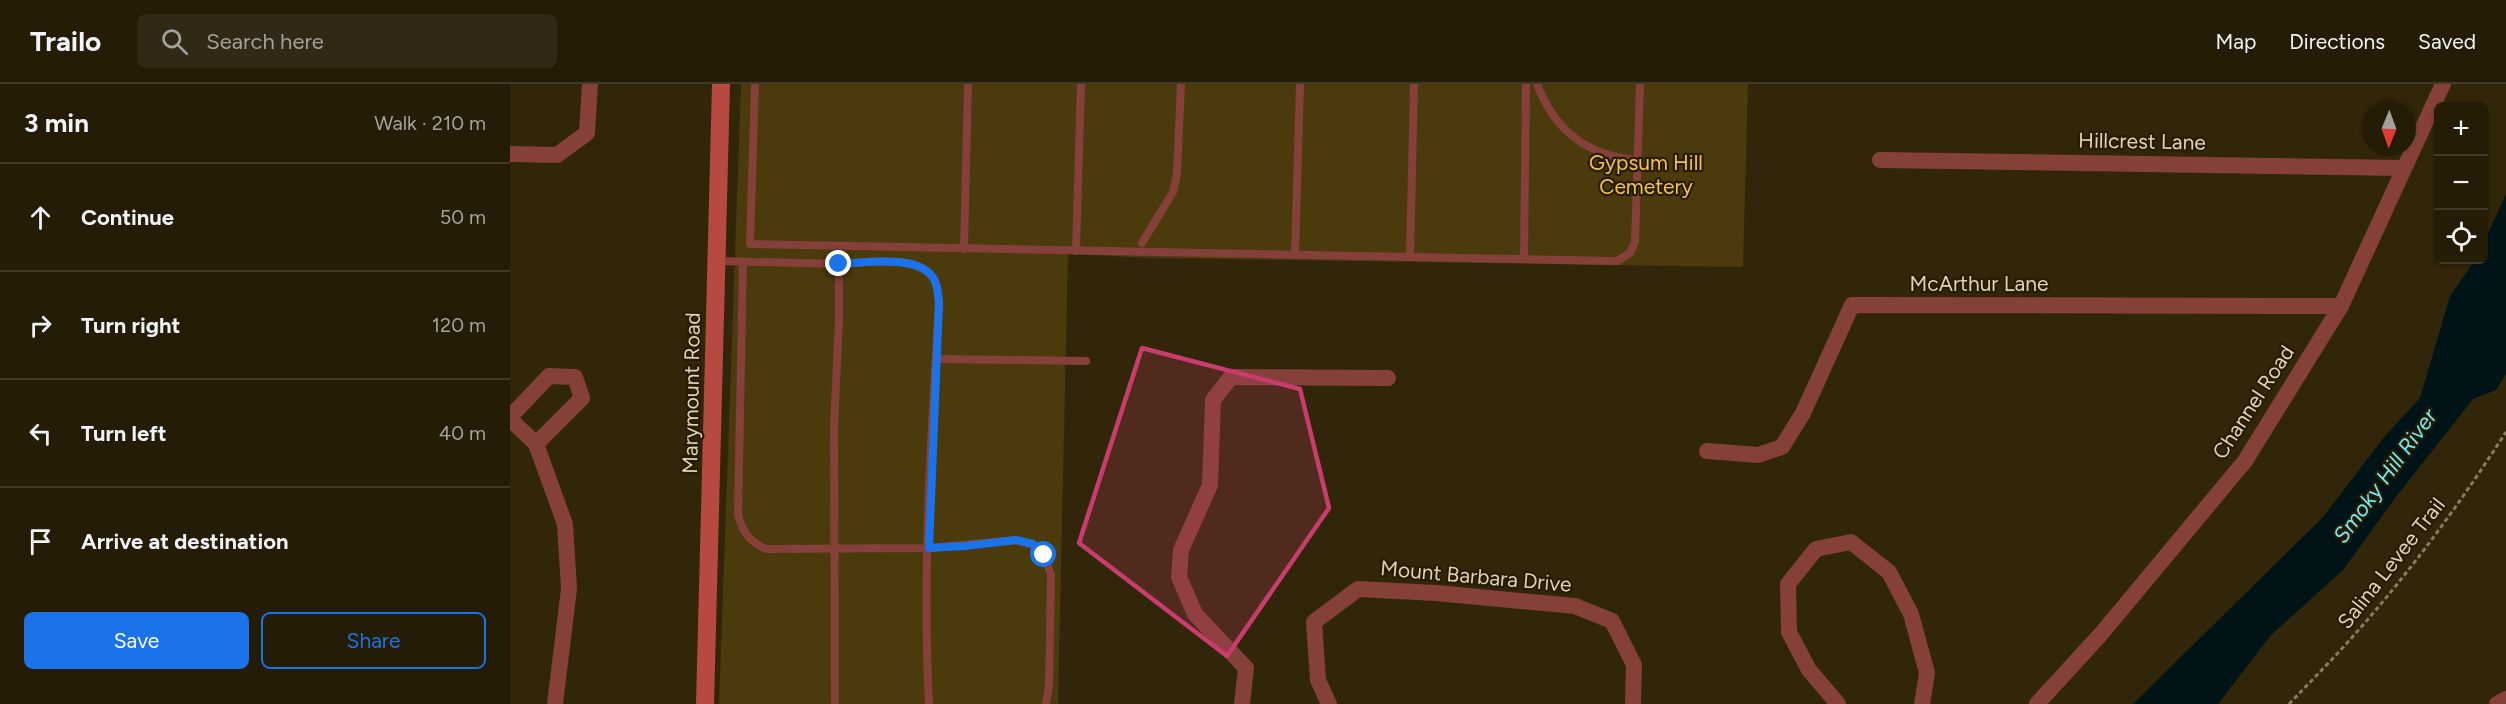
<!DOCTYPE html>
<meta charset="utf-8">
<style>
body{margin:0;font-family:Figtree,sans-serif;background:#312915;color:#f1f3f6}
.controls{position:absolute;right:18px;top:18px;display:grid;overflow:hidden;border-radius:9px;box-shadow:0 2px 4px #0004}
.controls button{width:54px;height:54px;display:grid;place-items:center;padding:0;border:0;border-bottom:2px solid #423a28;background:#251c07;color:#f1f3f6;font:30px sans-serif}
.compass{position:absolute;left:1852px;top:18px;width:54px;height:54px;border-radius:50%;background:#251c07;box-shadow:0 2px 4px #0004;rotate:181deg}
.stop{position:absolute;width:18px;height:18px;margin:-14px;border:4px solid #1a73e8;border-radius:50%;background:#fff}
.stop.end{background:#1a73e8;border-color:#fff;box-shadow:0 2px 6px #0008}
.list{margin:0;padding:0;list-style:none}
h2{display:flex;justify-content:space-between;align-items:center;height:78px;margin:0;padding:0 24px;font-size:26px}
h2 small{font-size:20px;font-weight:400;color:#a3a19b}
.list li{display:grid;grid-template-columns:39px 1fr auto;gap:18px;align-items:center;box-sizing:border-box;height:108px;padding:0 24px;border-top:2px solid #423a28}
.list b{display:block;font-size:22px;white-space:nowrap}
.list em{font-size:20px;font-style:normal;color:#a3a19b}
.actions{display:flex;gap:12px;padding:18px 24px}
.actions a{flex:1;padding:14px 0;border:2px solid #1a73e8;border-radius:9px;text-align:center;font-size:21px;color:#1a73e8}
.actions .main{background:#1a73e8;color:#fff}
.icon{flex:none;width:33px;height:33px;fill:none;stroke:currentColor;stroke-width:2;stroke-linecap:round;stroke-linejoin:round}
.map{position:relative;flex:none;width:1996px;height:620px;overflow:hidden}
header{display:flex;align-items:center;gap:36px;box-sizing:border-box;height:84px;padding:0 30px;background:#251c07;border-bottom:2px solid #423a28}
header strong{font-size:28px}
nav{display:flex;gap:33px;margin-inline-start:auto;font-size:21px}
.search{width:420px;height:54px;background:#312915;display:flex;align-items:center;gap:15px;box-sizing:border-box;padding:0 21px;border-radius:9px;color:#a3a19b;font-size:22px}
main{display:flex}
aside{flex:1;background:#251c07}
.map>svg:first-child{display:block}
.green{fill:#4b3a0b}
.water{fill:#001417}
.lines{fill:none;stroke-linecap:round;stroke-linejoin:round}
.path{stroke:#877c60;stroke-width:3;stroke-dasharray:4.5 3;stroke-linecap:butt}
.lane{stroke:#844039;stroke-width:8}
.street{stroke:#844039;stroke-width:16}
.secondary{stroke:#b64a41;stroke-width:18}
.route{stroke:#1a73e8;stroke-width:8}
.marked{fill:#c83d6d;fill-opacity:0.2;stroke:#c83d6d;stroke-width:4.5;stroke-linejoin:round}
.labels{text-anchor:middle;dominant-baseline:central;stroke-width:4.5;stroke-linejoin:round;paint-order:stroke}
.street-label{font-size:21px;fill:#ded2b7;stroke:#271c01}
.park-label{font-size:21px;fill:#f2c44d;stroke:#271c01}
.water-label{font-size:22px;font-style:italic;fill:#73e7f8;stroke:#271c01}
</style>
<header>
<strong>Trailo</strong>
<div class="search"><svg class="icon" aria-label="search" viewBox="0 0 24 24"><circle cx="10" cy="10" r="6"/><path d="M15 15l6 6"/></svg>Search here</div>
<nav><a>Map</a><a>Directions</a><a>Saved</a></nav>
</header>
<main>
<aside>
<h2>3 min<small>Walk · 210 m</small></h2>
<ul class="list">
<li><svg class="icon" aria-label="ahead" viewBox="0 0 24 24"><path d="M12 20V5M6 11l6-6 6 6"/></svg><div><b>Continue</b></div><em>50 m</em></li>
<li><svg class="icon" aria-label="right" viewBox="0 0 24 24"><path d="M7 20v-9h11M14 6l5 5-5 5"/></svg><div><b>Turn right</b></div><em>120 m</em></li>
<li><svg class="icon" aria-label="left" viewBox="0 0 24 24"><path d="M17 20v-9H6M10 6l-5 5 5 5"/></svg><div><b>Turn left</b></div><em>40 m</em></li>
<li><svg class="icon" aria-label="arrive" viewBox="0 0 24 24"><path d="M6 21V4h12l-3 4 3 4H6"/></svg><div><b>Arrive at destination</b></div></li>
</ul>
<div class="actions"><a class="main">Save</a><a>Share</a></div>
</aside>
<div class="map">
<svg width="1996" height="620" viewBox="0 0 1996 620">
<rect width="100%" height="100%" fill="#312609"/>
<path class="green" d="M231,0H1238L1233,183L641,174L558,170L548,620H209Z"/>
<path class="water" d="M1996,110V290L1986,306L1963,315L1885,414L1833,486L1761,551L1708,620H1623L1813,433L1875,352L1910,314L1940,212L1965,176H1974V158Z"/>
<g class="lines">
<path class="path" d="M1779,620C1801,597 1824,574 1845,550C1901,487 1951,418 1996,348"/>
<g class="lane">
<path d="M245,0L240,160L1107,177L1120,169L1125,158L1130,0"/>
<path d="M1027,0C1045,47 1077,72 1128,76"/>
<path d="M632,159L663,108L667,90L671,0"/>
<path d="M454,165L458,0"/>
<path d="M566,167L571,0"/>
<path d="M785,171L790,0"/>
<path d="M900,173L904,0"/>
<path d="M1014,175L1016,0"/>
<path d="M207,177L329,180V236L324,342L325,620"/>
<path d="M233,177L228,431C233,449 239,457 256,465L419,464L506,456L523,461L534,471L541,491L539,602L536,620"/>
<path d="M329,180C356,179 410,169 424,196C428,202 428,212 429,219C421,352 412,487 419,620"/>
<path d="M426,275L576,277"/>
</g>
<g class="street">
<path d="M0,70L47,71L77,49L80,0"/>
<path d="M1370,76L1894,84"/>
<path d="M0,333L39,292L65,293L72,314L26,360"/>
<path d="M0,335L26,360L55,440L59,505L45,620"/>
<path d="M1197,367L1248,371L1272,363L1293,329L1342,221L1831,222"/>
<path d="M732,620L736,584L685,530L669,493L671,466L700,401L703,316L721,293L878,294"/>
<path d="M819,620L808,596L804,538L848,505L926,509L1065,522L1102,537L1124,581L1123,620"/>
<path d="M1328,620L1299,586L1279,548L1278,500L1306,465L1341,458L1379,488L1401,530L1417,589L1412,620"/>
<path d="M1527,620L1591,550L1735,377L1831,222L1933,0"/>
<path d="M1987,620L1996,615"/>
</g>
<path class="secondary" d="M195,620L211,0"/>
</g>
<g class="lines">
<path class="route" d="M329,180C355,179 412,169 425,197C428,203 428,213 429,219L419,464L455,462L506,456L523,460L534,471"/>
</g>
<path class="marked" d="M632,264L790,305L819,424L717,572L569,459Z"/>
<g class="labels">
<g class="street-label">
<text transform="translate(1632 57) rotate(1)">Hillcrest Lane</text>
<text x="1469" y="199">McArthur Lane</text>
<text transform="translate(181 309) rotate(-89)">Marymount Road</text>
<text transform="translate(1743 318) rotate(-57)">Channel Road</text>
<text transform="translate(1881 479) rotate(-52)">Salina Levee Trail</text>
<text transform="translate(966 492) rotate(5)">Mount Barbara Drive</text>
</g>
<g class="park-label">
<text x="1136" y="78">Gypsum Hill<tspan x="1136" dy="24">Cemetery</tspan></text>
</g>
<g class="water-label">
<text transform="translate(1875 392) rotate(-54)">Smoky Hill River</text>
</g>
</g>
</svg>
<div class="controls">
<button>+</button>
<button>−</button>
<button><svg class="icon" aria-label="locate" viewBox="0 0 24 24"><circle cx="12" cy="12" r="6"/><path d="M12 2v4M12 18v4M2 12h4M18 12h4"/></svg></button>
</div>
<svg class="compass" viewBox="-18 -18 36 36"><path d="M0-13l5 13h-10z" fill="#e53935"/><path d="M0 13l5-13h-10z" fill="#a3a19b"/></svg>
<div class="stop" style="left:534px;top:471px"></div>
<div class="stop end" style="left:329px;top:180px"></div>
</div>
</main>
